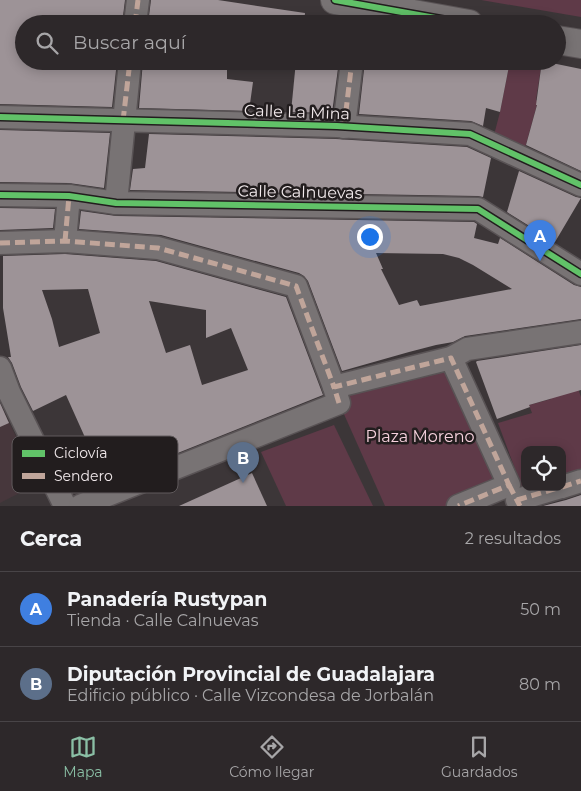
<!DOCTYPE html>
<html lang="es">
<meta charset="utf-8">
<style>
body{margin:0;font-family:Montserrat,sans-serif;background:#353032;color:#f1f3f6}
.controls{position:absolute;right:15px;bottom:15px;display:grid;overflow:hidden;border-radius:10px;box-shadow:0 2px 12px #0003}
.controls button{width:45px;height:45px;display:grid;place-items:center;padding:0;border:0;border-bottom:1px solid #484447;background:#2d282a;color:#f1f3f6;font:25px sans-serif}
.you{position:absolute;left:369px;top:236px;width:18px;height:18px;margin:-12px;border:4px solid #fff;border-radius:50%;background:#1a73e8;box-shadow:0 0 0 8px #1a73e833}
.badge{display:grid;place-items:center;width:32px;height:32px;border-radius:50%;background:#8abfa5;color:#fff;font-size:16px;font-weight:700}
.pin{position:absolute;translate:-50% -41px;filter:drop-shadow(0 1px 2px #0008)}
.pin::after{content:'';position:absolute;top:26px;width:18px;height:15px;background:inherit;clip-path:polygon(0 0,100% 0,50% 100%)}
.list{margin:0;padding:0;list-style:none}
h2{display:flex;justify-content:space-between;align-items:center;height:65px;margin:0;padding:0 20px;font-size:21px}
h2 small{font-size:16px;font-weight:400;color:#a7a6a8}
.list li{display:grid;grid-template-columns:32px 1fr auto;gap:15px;align-items:center;box-sizing:border-box;height:75px;padding:0 20px;border-top:1px solid #484447}
.list b{display:block;font-size:19px;white-space:nowrap}
.list p{margin:0;font-size:16px;white-space:nowrap;color:#a7a6a8}
.list em{font-size:16px;font-style:normal;color:#a7a6a8}
.icon{flex:none;width:28px;height:28px;fill:none;stroke:currentColor;stroke-width:2;stroke-linecap:round;stroke-linejoin:round}
.map{position:relative;flex:none;width:581px;height:506px;overflow:hidden}
.search{position:absolute;background:#2d282a;box-shadow:0 2px 12px #0003;left:15px;right:15px;top:15px;height:55px;display:flex;align-items:center;gap:12px;box-sizing:border-box;padding:0 18px;border-radius:28px;color:#a7a6a8;font-size:19px}
.sheet{height:215px;background:#2d282a}
nav{display:flex;justify-content:space-around;align-items:center;box-sizing:border-box;height:70px;border-top:1px solid #484447;background:#2d282a;font-size:14px;color:#a7a6a8}
nav a{display:grid;justify-items:center;gap:2px}
nav .on{color:#8abfa5}
.map>svg:first-child{display:block}
.built{fill:#47373c}
.green{fill:#5f3a48}
.building{fill:#9d9397;fill-rule:evenodd}
.lines{fill:none;stroke-linecap:round;stroke-linejoin:round}
.street-casing{stroke:#595355;stroke-width:25}
.secondary-casing{stroke:#595355;stroke-width:30}
.street{stroke:#787374;stroke-width:22}
.secondary{stroke:#787374;stroke-width:28}
.quiet{stroke:#c0a59a;stroke-width:5;stroke-dasharray:10 5;stroke-linecap:butt}
.cycleway-casing{stroke:#221d1e;stroke-width:9}
.cycleway{stroke:#61c268;stroke-width:6}
.labels{text-anchor:middle;dominant-baseline:central;stroke-width:5;stroke-linejoin:round;paint-order:stroke}
.street-label{font-size:16px;fill:#f1e9eb;stroke:#221d1e}
.park-label{font-size:16px;fill:#f6d1dd;stroke:#221d1e}
.key{fill:#221d1e;stroke:#605a5c;stroke-width:1}
.key-label{font-size:14px;fill:#f1e9eb}
</style>
<div class="map">
<svg width="581" height="506" viewBox="0 0 581 506">
<rect width="100%" height="100%" fill="#3c3638"/>
<path class="built" d="M0,404L39,483L0,503Z"/>
<g class="green">
<path d="M481,0H581V17Z"/>
<path d="M510,61H542L536,100L538,101L525,148L494,135L500,112Z"/>
<path d="M451,358L509,485L458,506H385L339,403L334,387Z"/>
<path d="M574,377L581,397V477L562,483V450H525L524,493L498,423L532,413L529,405L551,399L546,384Z"/>
<path d="M334,425L373,506H286L261,452Z"/>
</g>
<g class="building">
<path d="M0,0H125L122,24H24V61H117L112,107L0,104Z"/>
<path d="M151,0H218L305,13L304,24H148Z"/>
<path d="M143,61H227V79L253,82L249,111L139,108Z"/>
<path d="M296,61H339L332,113L291,112Z"/>
<path d="M365,61H510L500,112L486,108L483,126L471,121L359,114Z"/>
<path d="M542,61L581,69V171L526,145L537,105H536Z"/>
<path d="M0,130L110,133L104,188L69,183L0,182Z"/>
<path d="M149,134L336,139L467,147L491,158L483,197L478,196L130,190L133,169L145,168Z"/>
<path d="M519,171L576,197L581,198L555,242L507,212Z"/>
<path d="M0,208L55,209L53,228L0,230Z"/>
<path d="M81,211L116,216L474,222L477,224L474,238L498,244L500,238L574,285L581,287V319L465,336L453,342L436,345L409,352L342,371L308,281L304,276L299,273L161,235L79,229ZM376,253L443,254L459,258L473,265L512,289L420,306L417,300L399,305L381,269H383Z"/>
<path d="M65,254L156,261L286,297L323,395L105,482L66,395L33,411L21,387L12,363L8,357H11L3,308V256ZM88,289L100,333L59,347L52,319L42,290ZM149,301L206,310V338L231,328L248,370L202,385L190,345L166,353Z"/>
<path d="M581,345V390L529,405L530,407L497,419L476,362L477,361Z"/>
<path d="M0,403L9,423L0,427Z"/>
<path d="M252,473L267,506H179Z"/>
<path d="M581,495V506H543L566,500Z"/>
</g>
<g class="lines">
<defs>
<g id="street">
<path d="M135,24L138,0"/>
<path d="M356,24L357,17"/>
<path d="M0,117L337,126L470,134L581,185"/>
<path d="M344,127L352,61"/>
<path d="M0,195L69,196L116,203L478,209L581,274"/>
<path d="M116,203L130,61"/>
<path d="M65,241L69,196"/>
<path d="M0,243L65,241L158,248L296,286L334,387"/>
<path d="M451,358L509,485L458,506"/>
<path d="M0,368L9,392L65,506"/>
<path d="M562,487L581,481"/>
<path d="M517,500L561,487"/>
<path d="M80,506L339,403L334,387L451,358L467,349L581,332"/>
</g>
<g id="secondary">
<path d="M335,0L469,24"/>
<path d="M557,40L581,44"/>
</g>
</defs>
<use href="#street" class="street-casing"/>
<use href="#secondary" class="secondary-casing"/>
<use href="#street" class="street"/>
<use href="#secondary" class="secondary"/>
<g class="quiet">
<path d="M135,24L138,0"/>
<path d="M356,24L357,17"/>
<path d="M123,121L130,61"/>
<path d="M344,127L352,61"/>
<path d="M65,241L69,196"/>
<path d="M0,243L65,241L158,248L296,286L334,387"/>
<path d="M339,403L334,387L451,358L509,485L458,506"/>
<path d="M509,485L520,506"/>
<path d="M562,487L581,481"/>
<path d="M517,500L561,487"/>
</g>
<defs>
<g id="cycleway">
<path d="M335,0L469,24"/>
<path d="M0,117L337,126L470,134L581,185"/>
<path d="M0,195L69,196L116,203L478,209L581,274"/>
</g>
</defs>
<use href="#cycleway" class="cycleway-casing"/>
<use href="#cycleway" class="cycleway"/>
</g>
<g class="labels">
<g class="street-label">
<text transform="translate(297 112) rotate(2)">Calle La Mina</text>
<text transform="translate(300 192) rotate(1)">Calle Calnuevas</text>
</g>
<g class="park-label">
<text x="420" y="436">Plaza Moreno</text>
</g>
</g>
<rect x="12" y="436" width="166" height="57" rx="8" class="key"/>
<rect x="22" y="450" width="23" height="7" fill="#61c268"/>
<rect x="22" y="473" width="23" height="6" fill="#c0a59a"/>
<g class="key-label">
<text x="54" y="458">Ciclovía</text>
<text x="54" y="481">Sendero</text>
</g>
</svg>
<div class="controls">
<button><svg class="icon" aria-label="locate" viewBox="0 0 24 24"><circle cx="12" cy="12" r="6"/><path d="M12 2v4M12 18v4M2 12h4M18 12h4"/></svg></button>
</div>
<div class="you"></div>
<div class="pin badge" style="left:540px;top:261px;background:#3f7fe0">A</div>
<div class="pin badge" style="left:243px;top:483px;background:#5c6f8a">B</div>
<div class="search"><svg class="icon" aria-label="search" viewBox="0 0 24 24"><circle cx="10" cy="10" r="6"/><path d="M15 15l6 6"/></svg>Buscar aquí</div>
</div>
<section class="sheet">
<h2>Cerca<small>2 resultados</small></h2>
<ul class="list">
<li><span class="badge" style="background:#3f7fe0">A</span><div><b>Panadería Rustypan</b><p>Tienda · Calle Calnuevas</p></div><em>50 m</em></li>
<li><span class="badge" style="background:#5c6f8a">B</span><div><b>Diputación Provincial de Guadalajara</b><p>Edificio público · Calle Vizcondesa de Jorbalán</p></div><em>80 m</em></li>
</ul>
</section>
<nav>
<a class="on"><svg class="icon" aria-label="map" viewBox="0 0 24 24"><path d="M3 6l6-2 6 2 6-2v14l-6 2-6-2-6 2zM9 4v14M15 6v14"/></svg>Mapa</a>
<a><svg class="icon" aria-label="directions" viewBox="0 0 24 24"><path d="M12 3l9 9-9 9-9-9zM9 14v-3h6M13 9l2 2-2 2"/></svg>Cómo llegar</a>
<a><svg class="icon" aria-label="saved" viewBox="0 0 24 24"><path d="M7 4h10v16l-5-4-5 4z"/></svg>Guardados</a>
</nav>
